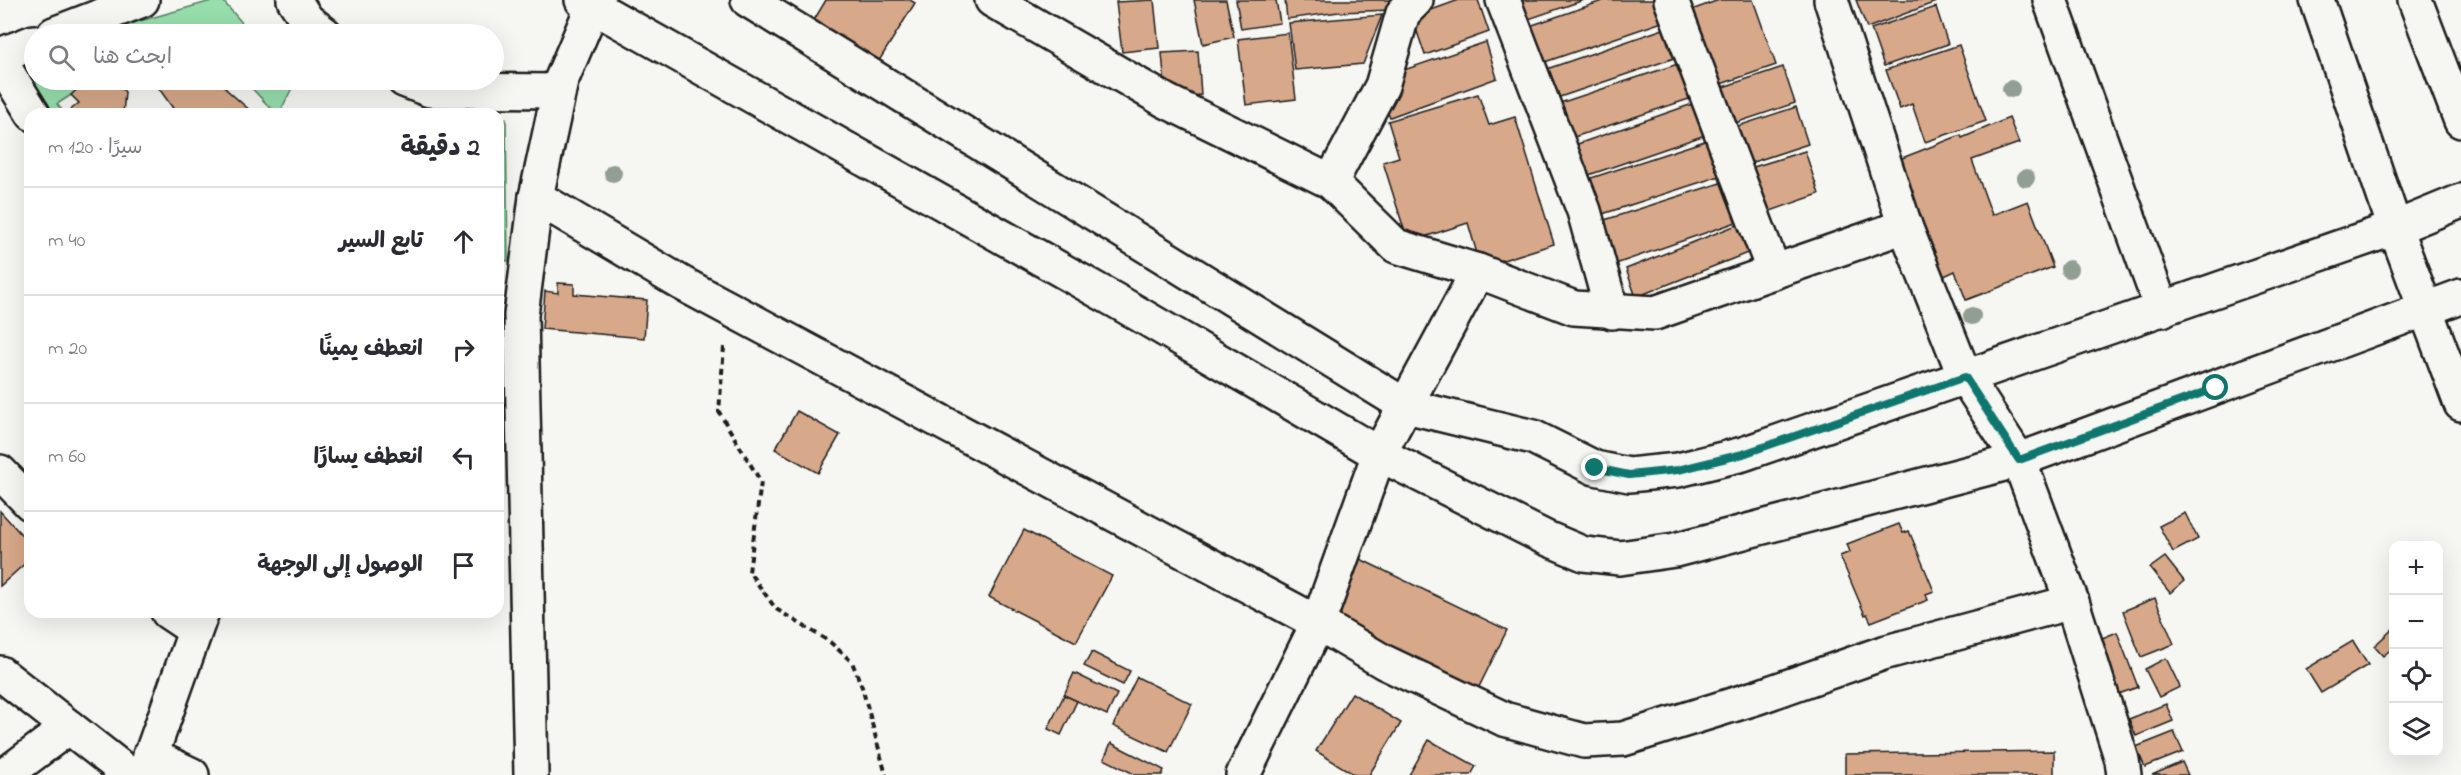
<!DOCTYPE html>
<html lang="ar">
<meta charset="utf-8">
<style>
body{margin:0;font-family:"Indie Flower","Playpen Sans Arabic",sans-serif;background:#f2f2f3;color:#2b2b33;direction:rtl}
.controls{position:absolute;right:18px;bottom:18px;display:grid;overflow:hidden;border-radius:12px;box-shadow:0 6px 24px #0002}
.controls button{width:54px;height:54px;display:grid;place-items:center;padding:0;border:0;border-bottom:2px solid #e1e1e2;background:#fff;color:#2b2b33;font:30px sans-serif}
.stop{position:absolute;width:18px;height:18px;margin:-14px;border:4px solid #0f766e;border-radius:50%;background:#fff}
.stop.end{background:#0f766e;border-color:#fff;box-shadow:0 2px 6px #0008}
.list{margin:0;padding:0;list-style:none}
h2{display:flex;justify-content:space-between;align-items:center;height:78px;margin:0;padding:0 24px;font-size:26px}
h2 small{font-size:20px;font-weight:400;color:#7c7c81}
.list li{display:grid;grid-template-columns:39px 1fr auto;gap:18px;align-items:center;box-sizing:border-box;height:108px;padding:0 24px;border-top:2px solid #e1e1e2}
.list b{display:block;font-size:22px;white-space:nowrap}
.list em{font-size:20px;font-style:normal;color:#7c7c81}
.icon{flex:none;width:33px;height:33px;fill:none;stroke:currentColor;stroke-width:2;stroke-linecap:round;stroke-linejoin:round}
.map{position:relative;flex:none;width:2461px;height:775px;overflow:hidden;direction:ltr}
.search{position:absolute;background:#fff;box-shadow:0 6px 24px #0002;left:24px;top:24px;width:480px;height:66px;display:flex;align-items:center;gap:15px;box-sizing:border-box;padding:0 21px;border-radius:33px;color:#7c7c81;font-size:22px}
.panel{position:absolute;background:#fff;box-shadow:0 6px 24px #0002;left:24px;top:108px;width:480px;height:510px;border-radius:18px;direction:rtl}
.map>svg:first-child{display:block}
.green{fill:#96deac;stroke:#597d64;stroke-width:1.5}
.building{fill:#d7a889;stroke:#1c1c1c;stroke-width:1.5}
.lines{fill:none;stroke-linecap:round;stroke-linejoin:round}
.minor-casing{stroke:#1c1c1c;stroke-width:38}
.tertiary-casing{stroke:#1c1c1c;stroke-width:38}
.path{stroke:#1c1c1c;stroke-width:4;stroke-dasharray:6 4.5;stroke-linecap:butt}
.minor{stroke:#f6f6f2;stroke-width:33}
.tertiary{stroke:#f6f6f2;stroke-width:33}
.tree{fill:#929e94}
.route{stroke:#0f766e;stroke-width:8}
</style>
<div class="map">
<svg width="2461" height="775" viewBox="0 0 2461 775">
<rect width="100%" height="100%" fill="#f6f6f2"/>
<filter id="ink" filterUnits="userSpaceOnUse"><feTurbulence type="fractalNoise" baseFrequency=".0167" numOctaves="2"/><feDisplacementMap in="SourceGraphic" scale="12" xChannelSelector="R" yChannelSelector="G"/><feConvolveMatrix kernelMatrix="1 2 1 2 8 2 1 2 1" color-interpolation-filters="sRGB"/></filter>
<g filter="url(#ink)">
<g class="green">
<path d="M215,0H222L252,34H202L199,31L191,34H108L126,25Z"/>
<path d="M34,70V80H95L57,104L65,114H48L23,75Z"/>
<path d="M244,80H290L294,84L279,114H276Z"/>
<path d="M506,119L508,261L498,259V120Z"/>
</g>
<g class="building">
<path d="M826,0H910L915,3L877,64L811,25Z"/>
<path d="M1154,0L1159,48L1122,52L1116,2Z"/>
<path d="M1194,0H1226L1234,37L1203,44Z"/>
<path d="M1236,0H1276L1280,23L1241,29Z"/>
<path d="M1285,0H1394L1391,10L1339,12L1287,19Z"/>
<path d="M1459,0H1478L1489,32L1425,55L1412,17Z"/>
<path d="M1510,0H1584L1517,23Z"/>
<path d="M1605,0H1665L1671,19L1533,66L1521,29Z"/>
<path d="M1719,0H1753L1776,65L1712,87L1686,12Z"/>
<path d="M1856,0H1936V2L1867,28Z"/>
<path d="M1936,7L1948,44L1884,66L1871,29Z"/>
<path d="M1382,15L1363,64L1295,70L1289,23Z"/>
<path d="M1675,25L1686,54L1548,101L1538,72Z"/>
<path d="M1288,33L1296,99L1246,105L1238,39Z"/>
<path d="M1486,42L1497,78L1390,117L1383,106L1395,73Z"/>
<path d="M1959,45L1986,121L1925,142L1912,104L1900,109L1886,70Z"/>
<path d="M1198,51L1201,95L1178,97L1177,86L1165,87L1162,53Z"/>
<path d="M1690,60L1701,95L1565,140L1554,105Z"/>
<path d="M1783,67L1795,103L1726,126L1714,90Z"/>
<path d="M87,80L95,88L104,80H114L125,92L123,114H70L68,112L79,103L71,95Z"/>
<path d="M153,80H220L227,90L254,114H177Z"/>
<path d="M1478,94L1489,125L1515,117L1554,244L1481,267L1468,223L1408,242L1383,162L1399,157L1388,121Z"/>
<path d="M1704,100L1714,132L1577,179L1566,148Z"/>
<path d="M1796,107L1808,144L1735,168L1723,131Z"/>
<path d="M2009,118L2019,143L1972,160L1992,215L2028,201L2053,267L1966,300L1955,271L1942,277L1897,160L1961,135L1962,138Z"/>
<path d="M1717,137L1729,173L1590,218L1579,182Z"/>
<path d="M1805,151L1819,194L1759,215L1744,170Z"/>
<path d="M1733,179L1748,218L1607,267L1592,224Z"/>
<path d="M1744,222L1755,250L1636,297L1626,269Z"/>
<path d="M558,283L574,284V294L647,300L644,338L542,329L545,291L558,293Z"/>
<path d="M797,411L840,435L818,473L775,449Z"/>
<path d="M0,511L30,544V559L0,586Z"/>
<path d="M2185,513L2198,539L2173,552L2159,526Z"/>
<path d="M1899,524L1903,533L1909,531L1934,591L1926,594L1928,600L1871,622L1867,614L1865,615L1840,556L1850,552L1847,544Z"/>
<path d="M1024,530L1112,576L1076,642L989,597Z"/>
<path d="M1354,556L1507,630L1474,697L1322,622Z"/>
<path d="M2165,557L2184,581L2170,593L2150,568Z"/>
<path d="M2155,598L2174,644L2141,657L2123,611Z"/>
<path d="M2394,628V647L2383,656L2374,646Z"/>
<path d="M2117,632L2138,687L2116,695L2095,641Z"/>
<path d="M2353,641L2368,665L2321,693L2306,669Z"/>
<path d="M1092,652L1130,671L1123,685L1084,666Z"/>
<path d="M2166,658L2180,687L2159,697L2145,669Z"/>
<path d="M1074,673L1117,694L1107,715L1064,695Z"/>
<path d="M1137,677L1192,704L1168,752L1113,726Z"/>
<path d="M1352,693L1401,723L1369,775H1355L1316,751Z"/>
<path d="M1064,695L1077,701L1061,735L1048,729Z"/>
<path d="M2166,704L2173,721L2136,736L2129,719Z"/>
<path d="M2174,732L2183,752L2145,767L2136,747Z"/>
<path d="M1429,740L1476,766L1471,775H1409Z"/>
<path d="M1111,743L1164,770L1162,775H1136L1104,759Z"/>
<path d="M2054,751V775H1845V754Z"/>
<path d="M2182,762L2188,775H2152Z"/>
</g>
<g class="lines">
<defs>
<g id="minor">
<path d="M294,0L307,20L325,34"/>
<path d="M582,0L1118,302L1379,454L1546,538L1584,554L1620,558L1675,550L2019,460L2461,296"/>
<path d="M748,0L1406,406L1533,437L1595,468L1629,475L1678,470L1743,454L2395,228L2461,201"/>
<path d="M992,0L1166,101L1331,182L1396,246L1478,271L1574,308L1655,313L1905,226"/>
<path d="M1503,0L1584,211L1612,312"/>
<path d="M1671,0L1774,272"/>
<path d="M1831,0L1905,226L1965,377L2019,460L2072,602"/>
<path d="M2050,0L2162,310"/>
<path d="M2317,0L2395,228L2461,404"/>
<path d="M54,34L142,0"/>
<path d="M0,55L34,42"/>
<path d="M0,61L33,114"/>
<path d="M404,80L430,90L558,91"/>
<path d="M1331,182L1382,86L1403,13L1416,0"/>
<path d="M536,197L683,284L1318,623L1384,662L1504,719L1584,741L1623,739L1758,697L1883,653L2072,602L2122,760L2124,775"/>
<path d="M0,472L30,503"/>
<path d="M168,612L195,630"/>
<path d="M0,673L130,775"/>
<path d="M150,755L192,775"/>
<path d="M5,775L69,727"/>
<path d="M144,775L202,612"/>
<path d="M531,775L521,315L536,197L561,81L592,8L598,0"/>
<path d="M1243,775L1318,623L1379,454L1478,271"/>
</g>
<path id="tertiary" d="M2415,0L2461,121"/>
</defs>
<use href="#minor" class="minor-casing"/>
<use href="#tertiary" class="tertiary-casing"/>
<path class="path" d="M724,347L719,412L761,482L749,572L776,609L830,642L852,662L862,687L886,775"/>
<use href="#minor" class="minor"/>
<use href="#tertiary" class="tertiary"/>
</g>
<g class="tree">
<circle cx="2011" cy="89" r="9"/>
<circle cx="613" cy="173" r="9"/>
<circle cx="2026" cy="178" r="9"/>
<circle cx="2069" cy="269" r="9"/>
<circle cx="1972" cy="316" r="9"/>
</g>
</g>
<g class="lines" filter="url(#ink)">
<path class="route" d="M1595,468L1629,475L1678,470L1743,454L1965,377L2019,460L2216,388"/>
</g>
</svg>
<div class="controls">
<button>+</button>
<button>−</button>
<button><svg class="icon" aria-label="locate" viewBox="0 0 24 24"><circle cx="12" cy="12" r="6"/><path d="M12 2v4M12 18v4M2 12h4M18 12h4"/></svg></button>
<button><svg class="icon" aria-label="layers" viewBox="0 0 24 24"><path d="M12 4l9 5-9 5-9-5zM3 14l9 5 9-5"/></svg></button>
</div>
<div class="stop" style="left:2216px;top:388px"></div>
<div class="stop end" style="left:1595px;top:468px"></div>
<div class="search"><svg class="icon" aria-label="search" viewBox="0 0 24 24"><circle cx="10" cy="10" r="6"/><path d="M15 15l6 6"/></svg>ابحث هنا</div>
<section class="panel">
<h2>2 دقيقة<small>سيرًا · 120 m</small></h2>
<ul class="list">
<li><svg class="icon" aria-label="ahead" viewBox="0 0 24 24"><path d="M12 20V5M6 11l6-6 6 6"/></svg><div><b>تابع السير</b></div><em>40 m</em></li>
<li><svg class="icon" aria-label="right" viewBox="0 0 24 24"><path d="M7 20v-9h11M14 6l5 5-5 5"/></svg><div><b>انعطف يمينًا</b></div><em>20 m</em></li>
<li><svg class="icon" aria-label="left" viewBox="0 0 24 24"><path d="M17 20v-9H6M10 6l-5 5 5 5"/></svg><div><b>انعطف يسارًا</b></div><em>60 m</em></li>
<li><svg class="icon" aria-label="arrive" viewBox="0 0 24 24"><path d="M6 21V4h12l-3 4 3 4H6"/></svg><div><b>الوصول إلى الوجهة</b></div></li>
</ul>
</section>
</div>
